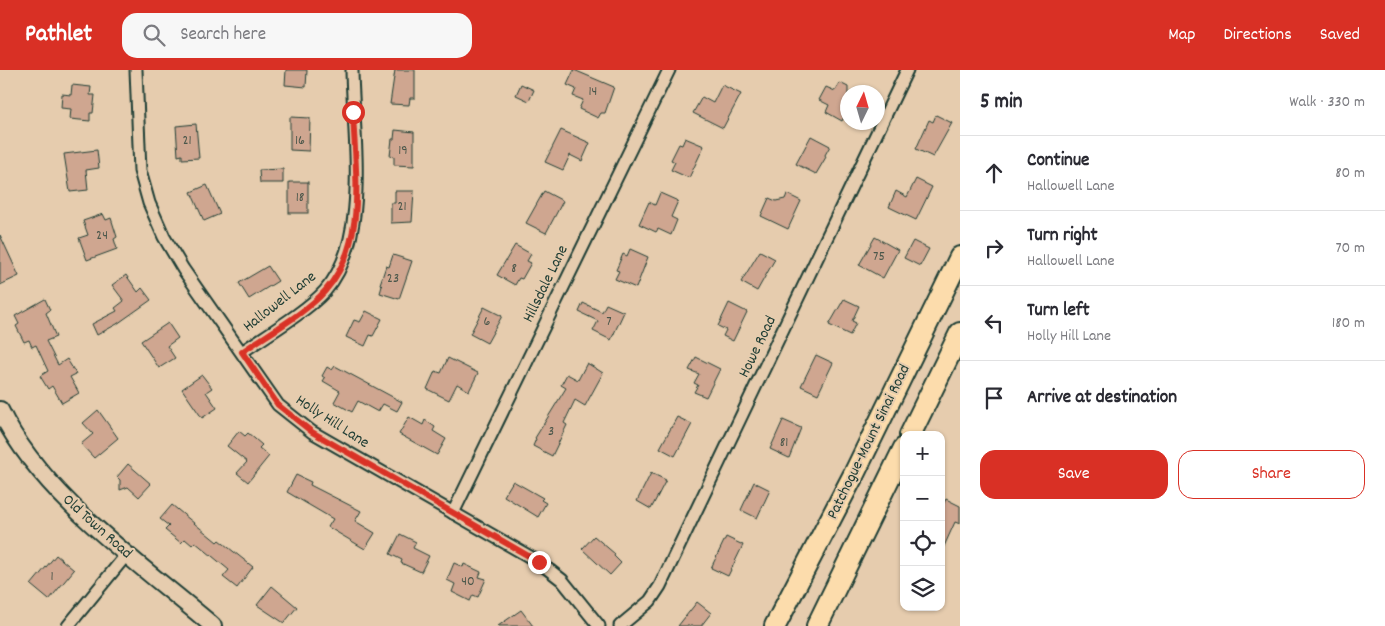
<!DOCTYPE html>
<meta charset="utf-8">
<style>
body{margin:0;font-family:Dekko,sans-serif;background:#f7f7f7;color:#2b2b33}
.controls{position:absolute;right:15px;bottom:15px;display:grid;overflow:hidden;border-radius:10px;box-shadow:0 1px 4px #0004}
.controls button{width:45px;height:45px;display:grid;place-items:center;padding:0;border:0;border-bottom:1px solid #e1e1e2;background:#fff;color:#2b2b33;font:25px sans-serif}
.compass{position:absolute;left:840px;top:15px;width:45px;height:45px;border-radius:50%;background:#fff;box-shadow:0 1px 4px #0004;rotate:5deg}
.stop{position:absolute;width:15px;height:15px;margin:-11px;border:4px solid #d93025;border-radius:50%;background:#fff}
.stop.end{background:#d93025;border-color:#fff;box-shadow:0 1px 5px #0008}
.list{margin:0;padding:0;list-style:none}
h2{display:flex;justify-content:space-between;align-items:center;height:65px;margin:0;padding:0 20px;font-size:21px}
h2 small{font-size:16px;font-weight:400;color:#7c7c81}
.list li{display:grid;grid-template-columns:32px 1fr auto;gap:15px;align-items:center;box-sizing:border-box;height:75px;padding:0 20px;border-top:1px solid #e1e1e2}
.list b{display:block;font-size:19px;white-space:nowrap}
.list p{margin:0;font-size:16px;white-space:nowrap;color:#7c7c81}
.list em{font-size:16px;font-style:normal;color:#7c7c81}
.actions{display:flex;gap:10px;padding:15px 20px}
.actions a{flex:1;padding:11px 0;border:1px solid #d93025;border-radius:15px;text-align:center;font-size:18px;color:#d93025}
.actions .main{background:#d93025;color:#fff}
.icon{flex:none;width:28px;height:28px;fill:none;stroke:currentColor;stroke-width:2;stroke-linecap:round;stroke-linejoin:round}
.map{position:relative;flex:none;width:960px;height:556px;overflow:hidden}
header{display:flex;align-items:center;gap:30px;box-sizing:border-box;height:70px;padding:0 25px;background:#d93025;color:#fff}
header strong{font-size:24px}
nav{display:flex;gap:28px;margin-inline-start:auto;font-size:18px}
.search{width:350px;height:45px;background:#f7f7f7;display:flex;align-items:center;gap:12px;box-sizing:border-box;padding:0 18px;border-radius:15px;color:#7c7c81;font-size:19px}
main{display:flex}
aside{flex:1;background:#fff}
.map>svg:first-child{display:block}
.building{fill:#cfa690;stroke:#1f3d34}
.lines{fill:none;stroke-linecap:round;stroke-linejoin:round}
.minor-casing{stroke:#1f3d34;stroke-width:15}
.secondary-casing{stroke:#1f3d34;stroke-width:20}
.trunk-casing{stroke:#1f3d34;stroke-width:24}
.minor{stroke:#e6ccae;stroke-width:11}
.secondary{stroke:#e6ccae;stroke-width:16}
.trunk{stroke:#fcdcac;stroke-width:20}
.route{stroke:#d93025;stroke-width:6}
.labels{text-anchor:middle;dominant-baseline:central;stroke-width:4;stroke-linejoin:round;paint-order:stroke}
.number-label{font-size:14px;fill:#4b574b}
.street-label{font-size:16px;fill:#1f3d34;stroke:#e6ccae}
</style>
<header>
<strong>Pathlet</strong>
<div class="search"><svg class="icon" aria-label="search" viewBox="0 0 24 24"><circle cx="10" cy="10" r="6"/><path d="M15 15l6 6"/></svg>Search here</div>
<nav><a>Map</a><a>Directions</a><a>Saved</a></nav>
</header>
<main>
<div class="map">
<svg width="960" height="556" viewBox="0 0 960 556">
<rect width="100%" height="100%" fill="#e6ccae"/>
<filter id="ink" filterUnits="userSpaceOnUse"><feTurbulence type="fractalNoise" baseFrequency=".02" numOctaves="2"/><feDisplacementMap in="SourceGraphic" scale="10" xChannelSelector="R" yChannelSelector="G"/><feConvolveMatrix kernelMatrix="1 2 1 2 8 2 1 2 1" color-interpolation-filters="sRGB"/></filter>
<g filter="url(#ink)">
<g class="building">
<path d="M286,0H307L306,17L285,15Z"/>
<path d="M395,0H415V28H410L409,35L390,34Z"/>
<path d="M574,0L614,17L605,43H601L598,48L579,39L583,30L573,26L576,19L567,15Z"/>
<path d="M840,13L848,17V39L842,51L826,42L829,35L819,30L826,17L835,21Z"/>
<path d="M521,14L534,20L529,31L516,25Z"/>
<path d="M72,15L91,17L90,25H95L93,43H90V51L70,49L71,39L61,38L62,24L71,25Z"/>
<path d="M722,15L741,24L723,58L693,43L702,27L713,33Z"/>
<path d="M936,45L952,53L933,87L916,79L929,50L933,52Z"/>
<path d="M290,47L310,48L309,81L290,80Z"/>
<path d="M196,54L199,88L182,89V85L178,86L176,56Z"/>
<path d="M395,60L414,62V96L394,95V87L390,86L392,69H394Z"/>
<path d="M561,60L590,73L582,91L570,85L563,100L545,92Z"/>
<path d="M811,66L830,76L825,85L826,87L816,104L796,94Z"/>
<path d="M685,68L704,76L689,108L671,100L675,92L671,90L679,74L682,75Z"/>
<path d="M97,80L99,98L86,100L88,120L70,122L64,84Z"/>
<path d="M283,99V113H260L259,100Z"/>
<path d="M916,109L932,117L916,150L889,137L896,121L907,127Z"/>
<rect x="289" y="112" width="19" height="31"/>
<path d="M207,115L220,144L204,151L191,122Z"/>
<path d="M395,121H414L412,152L391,153V133H395Z"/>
<path d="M544,121L563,131L546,163L526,153Z"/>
<path d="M660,123L678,131L671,147L677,150L671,165L658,159L656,162L639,154L649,132L655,135Z"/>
<path d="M787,124L801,131L788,159L761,146L769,128L776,131L785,129Z"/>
<path d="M103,144L106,150L111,148L117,167L114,169L117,179L87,190L79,168L88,165L83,151Z"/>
<path d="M0,165L19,206L0,215Z"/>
<path d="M875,167L898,180L883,208L859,195Z"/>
<path d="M913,171L929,179L920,196L904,188Z"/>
<path d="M515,175L531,184L527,191L531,193L522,209L519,208L515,215L497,205Z"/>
<path d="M630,179L648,187L636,218L615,209L619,201L616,200L623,184L627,186Z"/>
<path d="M760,181L775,189L757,221L741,212Z"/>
<path d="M393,185L412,191L399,229L380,223L382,216L380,214L386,196L389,197Z"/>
<path d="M268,196L278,211L249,229L239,213Z"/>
<path d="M126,205L138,222L142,218L151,230L117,254L97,265L92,254L117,241L115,238L124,231L112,215Z"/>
<path d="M45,229L50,240L46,243L56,267L46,271L58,295L67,289L76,304L70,307L79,323L62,333L52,316L48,319L40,306L48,301L36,275L32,277L29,270L24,272L16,256L19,254L15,246Z"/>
<path d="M844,229L859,236L852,251L856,253L850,265L829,255Z"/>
<path d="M583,233L602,242L606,234L624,242L611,270L593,261L598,251L579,242Z"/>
<path d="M729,233L747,242L733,271L723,266L726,260L718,256Z"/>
<path d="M484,237L502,246L487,273L470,264Z"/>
<path d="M366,241L382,249L373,266L370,265L365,276L346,267L354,250L360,252Z"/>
<path d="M168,253L178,268L167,276L175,288L159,298L141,271Z"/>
<path d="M816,285L833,293L818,324L801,316Z"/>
<path d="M696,287L720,299L706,327L694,322L698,315L694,313L699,304L689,300Z"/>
<path d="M448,288L478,303L469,321L457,314L449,330L427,319L435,301L441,303Z"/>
<path d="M587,293L603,303L585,336L575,330L564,353L567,355L552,386L533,376L536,369L535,368L566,318L561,315L567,304L578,310Z"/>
<path d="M335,296L402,332L397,341L383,334L378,342L358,331L352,342L334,332L340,321L323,311L325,308L322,306L327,297L332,300Z"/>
<path d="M202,305L212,318L206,322L217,338L202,348L182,319Z"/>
<path d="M98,340L118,368L94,388L81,374L93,364L83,353Z"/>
<path d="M409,347L423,355L425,350L435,357L433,361L446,369L437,385L399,364Z"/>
<path d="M677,347L692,354L675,386L660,378Z"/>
<path d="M783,350L801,358L789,388L770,379Z"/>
<path d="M239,361L245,366L248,363L262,375L259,378L269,386L248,412L237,403L247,392L227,376Z"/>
<path d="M128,394L151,414L139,427L128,417L120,420V410L117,407Z"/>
<path d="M651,403L666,410L651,439L637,431Z"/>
<path d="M296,405L311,412L310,415L361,441L355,451L375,463L365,479L328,457L333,449L287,422Z"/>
<path d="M513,411L543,428L541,430L546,433L538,447L504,426Z"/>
<path d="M754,412L770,420L757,448L741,440Z"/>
<path d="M946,429L960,436V454L955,452L941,483V439Z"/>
<path d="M172,435L217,472L219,470L253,497L237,518L223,507L229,500L195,472L192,475L185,469L181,473L165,460L169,456L160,449Z"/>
<path d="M400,464L416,472L413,478L429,486L421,502L401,493L402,490L390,484Z"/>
<path d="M594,466L615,484L614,486L621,493L610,505L582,479Z"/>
<path d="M726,467L743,475L728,506L711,498Z"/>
<path d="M56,485L74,500L49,530L31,515Z"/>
<path d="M454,493L463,497L464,494L481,502L479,507L486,509L478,527L473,525L470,531L452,522L455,514L447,510Z"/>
<path d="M272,516L297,537L284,553L257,535Z"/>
<path d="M697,532L711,543L701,556H678Z"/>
<path d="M521,540L533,556H498Z"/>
</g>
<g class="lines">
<defs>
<g id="minor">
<path d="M136,0L140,101L149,133L164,167L183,199L278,335L312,362L539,492L562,510L599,556"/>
<path d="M242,282C265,266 307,241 325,221C371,169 353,66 352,0"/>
<path d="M453,443L669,0"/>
<path d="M68,556L127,484"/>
<path d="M620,556L650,531L660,516L907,0"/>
</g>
<path id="secondary" d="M0,340C40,425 143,496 213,556"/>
<g id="trunk">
<path d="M910,365L960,263"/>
<path d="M775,556L854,404L960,187"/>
<path d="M817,556L904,378"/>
</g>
</defs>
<use href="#minor" class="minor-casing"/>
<use href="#secondary" class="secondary-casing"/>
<use href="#trunk" class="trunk-casing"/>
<use href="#minor" class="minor"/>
<use href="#secondary" class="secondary"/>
<use href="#trunk" class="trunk"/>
</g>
</g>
<g class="lines" filter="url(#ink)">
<path class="route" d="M353,42C355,101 368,173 325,221C306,243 266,265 242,282L278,335L312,362L539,492"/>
</g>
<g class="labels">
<g class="number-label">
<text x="593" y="22">14</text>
<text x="187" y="71">21</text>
<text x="300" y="71">16</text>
<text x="403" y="81">19</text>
<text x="300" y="128">18</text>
<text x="402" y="137">21</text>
<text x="102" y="166">24</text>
<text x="879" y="187">75</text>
<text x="514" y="199">8</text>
<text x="393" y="209">23</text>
<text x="487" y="252">6</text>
<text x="609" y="252">7</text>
<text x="551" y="362">3</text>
<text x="784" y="373">81</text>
<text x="52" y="507">1</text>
<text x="468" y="512">40</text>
</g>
<g class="street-label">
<text transform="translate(546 214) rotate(-64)">Hillsdale Lane</text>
<text transform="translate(280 232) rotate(-38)">Hallowell Lane</text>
<text transform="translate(758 277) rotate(-64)">Howe Road</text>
<text transform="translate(332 352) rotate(33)">Holly Hill Lane</text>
<text transform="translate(869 372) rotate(-64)">Patchogue-Mount Sinai Road</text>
<text transform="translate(97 457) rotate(42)">Old Town Road</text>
</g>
</g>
</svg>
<div class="controls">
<button>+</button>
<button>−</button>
<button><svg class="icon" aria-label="locate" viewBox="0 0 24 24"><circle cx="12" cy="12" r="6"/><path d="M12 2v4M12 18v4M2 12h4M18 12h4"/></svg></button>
<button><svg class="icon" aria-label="layers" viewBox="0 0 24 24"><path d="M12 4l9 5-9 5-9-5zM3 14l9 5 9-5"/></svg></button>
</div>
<svg class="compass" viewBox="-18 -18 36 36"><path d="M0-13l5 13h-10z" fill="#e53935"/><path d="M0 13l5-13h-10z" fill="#7c7c81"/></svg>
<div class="stop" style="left:353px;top:42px"></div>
<div class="stop end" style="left:539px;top:492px"></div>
</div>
<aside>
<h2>5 min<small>Walk · 330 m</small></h2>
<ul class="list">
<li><svg class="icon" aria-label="ahead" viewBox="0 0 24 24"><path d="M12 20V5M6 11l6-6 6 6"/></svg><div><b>Continue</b><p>Hallowell Lane</p></div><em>80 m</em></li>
<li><svg class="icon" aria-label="right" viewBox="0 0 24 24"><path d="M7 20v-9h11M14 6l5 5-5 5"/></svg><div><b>Turn right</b><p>Hallowell Lane</p></div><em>70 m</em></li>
<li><svg class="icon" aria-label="left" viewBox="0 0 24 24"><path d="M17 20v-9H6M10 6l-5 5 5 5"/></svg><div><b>Turn left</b><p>Holly Hill Lane</p></div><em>180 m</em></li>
<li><svg class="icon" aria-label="arrive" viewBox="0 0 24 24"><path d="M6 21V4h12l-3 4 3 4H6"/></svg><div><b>Arrive at destination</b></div></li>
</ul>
<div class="actions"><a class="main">Save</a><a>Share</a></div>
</aside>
</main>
